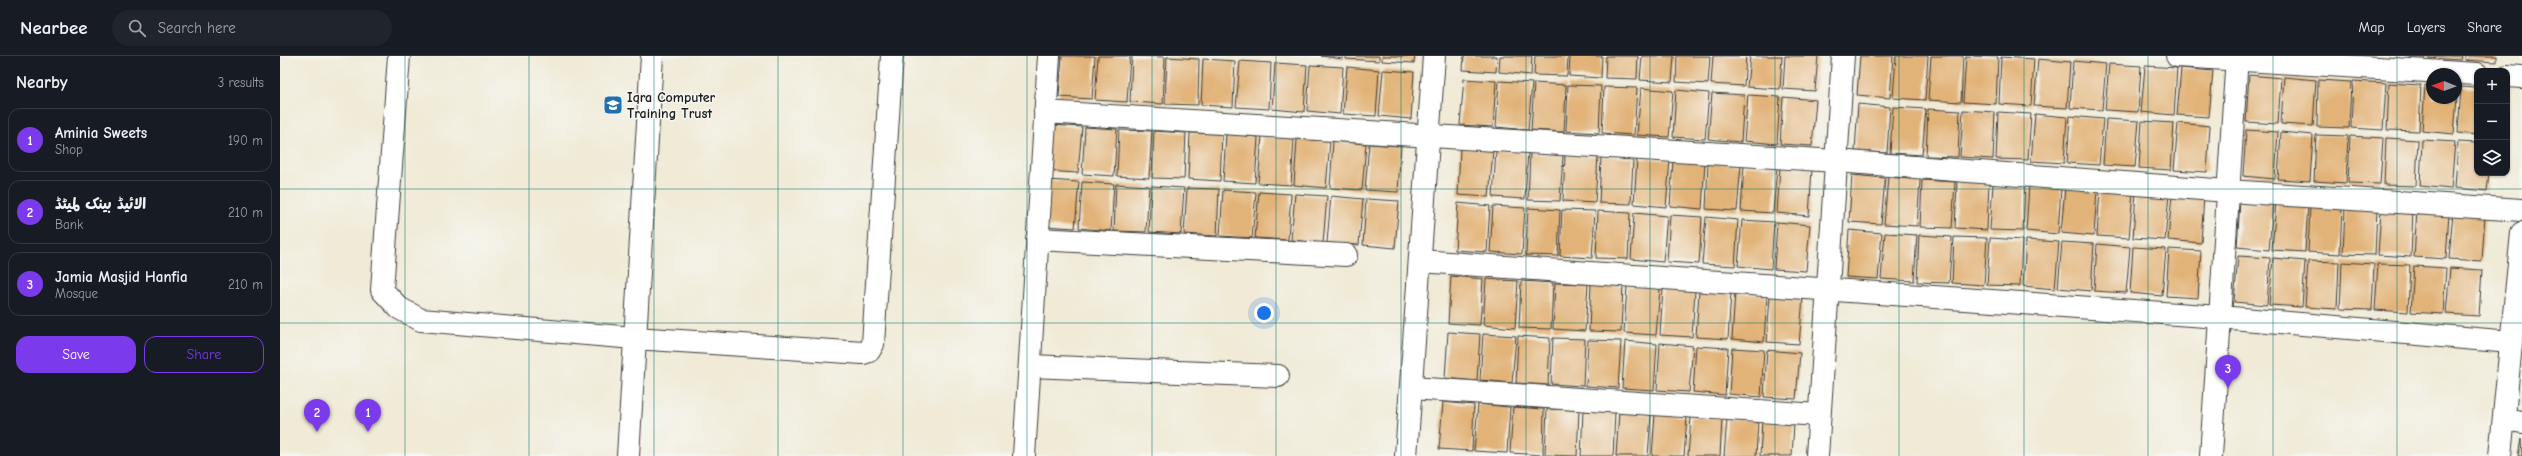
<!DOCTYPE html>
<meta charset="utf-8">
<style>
body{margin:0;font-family:"Comic Neue","Playpen Sans Arabic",sans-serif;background:#20242c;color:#f1f3f6}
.controls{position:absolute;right:12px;top:12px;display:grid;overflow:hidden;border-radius:8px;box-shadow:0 1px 3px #0004}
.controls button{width:36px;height:36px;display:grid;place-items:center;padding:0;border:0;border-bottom:1px solid #363941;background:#171b24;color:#f1f3f6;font:20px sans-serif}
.compass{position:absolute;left:2146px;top:12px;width:36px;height:36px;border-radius:50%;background:#171b24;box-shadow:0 1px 3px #0004;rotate:271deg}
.you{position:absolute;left:984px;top:257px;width:14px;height:14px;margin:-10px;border:3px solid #fff;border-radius:50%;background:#1a73e8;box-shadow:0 0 0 6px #1a73e833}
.badge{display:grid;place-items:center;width:26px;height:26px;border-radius:50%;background:#7c3aed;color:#fff;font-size:13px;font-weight:700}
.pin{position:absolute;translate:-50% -33px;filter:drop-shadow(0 1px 2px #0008)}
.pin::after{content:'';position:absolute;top:21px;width:14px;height:12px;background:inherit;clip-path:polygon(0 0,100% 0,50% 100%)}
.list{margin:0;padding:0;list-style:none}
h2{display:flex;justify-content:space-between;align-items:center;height:52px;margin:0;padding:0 16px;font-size:17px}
h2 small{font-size:13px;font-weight:400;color:#9ea1a6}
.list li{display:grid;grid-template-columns:26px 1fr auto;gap:12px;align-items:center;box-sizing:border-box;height:64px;margin:0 8px 8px;padding:0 8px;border:1px solid #363941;border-radius:12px}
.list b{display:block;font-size:15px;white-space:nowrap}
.list p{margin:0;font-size:13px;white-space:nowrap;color:#9ea1a6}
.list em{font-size:13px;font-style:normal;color:#9ea1a6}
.actions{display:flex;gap:8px;padding:12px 16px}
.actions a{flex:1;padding:9px 0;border:1px solid #7c3aed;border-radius:12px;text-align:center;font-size:14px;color:#7c3aed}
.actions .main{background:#7c3aed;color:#fff}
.icon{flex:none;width:22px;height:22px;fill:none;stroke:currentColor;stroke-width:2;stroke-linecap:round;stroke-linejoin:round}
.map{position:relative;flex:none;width:2242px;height:400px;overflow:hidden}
header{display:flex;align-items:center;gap:24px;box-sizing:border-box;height:56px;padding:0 20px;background:#171b24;border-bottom:1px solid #363941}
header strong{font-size:19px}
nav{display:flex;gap:22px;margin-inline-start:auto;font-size:14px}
.search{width:280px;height:36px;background:#20242c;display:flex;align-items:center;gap:10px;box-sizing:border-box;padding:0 14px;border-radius:22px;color:#9ea1a6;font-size:15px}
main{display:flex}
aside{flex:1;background:#171b24}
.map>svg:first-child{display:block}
.building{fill:#e2b378}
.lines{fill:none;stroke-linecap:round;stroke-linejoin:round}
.minor-casing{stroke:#3c3b38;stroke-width:24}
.minor{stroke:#fff;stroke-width:22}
.grid{fill:none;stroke:#0f766e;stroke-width:1;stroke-opacity:0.55}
.labels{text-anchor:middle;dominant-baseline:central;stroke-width:3;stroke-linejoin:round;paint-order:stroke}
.poi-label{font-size:14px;font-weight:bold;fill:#1c1c1c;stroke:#f6f6f2;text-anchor:start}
</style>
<header>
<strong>Nearbee</strong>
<div class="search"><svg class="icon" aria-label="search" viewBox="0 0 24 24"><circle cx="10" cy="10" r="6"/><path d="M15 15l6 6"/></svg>Search here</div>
<nav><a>Map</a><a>Layers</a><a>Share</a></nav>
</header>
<main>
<aside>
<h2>Nearby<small>3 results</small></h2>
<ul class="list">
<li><span class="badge">1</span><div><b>Aminia Sweets</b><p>Shop</p></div><em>190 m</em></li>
<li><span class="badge">2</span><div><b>الائیڈ بینک لمیٹڈ</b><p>Bank</p></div><em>210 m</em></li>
<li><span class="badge">3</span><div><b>Jamia Masjid Hanfia</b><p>Mosque</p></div><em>210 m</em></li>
</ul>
<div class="actions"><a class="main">Save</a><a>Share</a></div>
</aside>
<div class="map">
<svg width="2242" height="400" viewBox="0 0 2242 400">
<rect width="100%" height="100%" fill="#f6f6f2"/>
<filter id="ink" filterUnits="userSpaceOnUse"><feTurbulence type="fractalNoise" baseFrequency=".025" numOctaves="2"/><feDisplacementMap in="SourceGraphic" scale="8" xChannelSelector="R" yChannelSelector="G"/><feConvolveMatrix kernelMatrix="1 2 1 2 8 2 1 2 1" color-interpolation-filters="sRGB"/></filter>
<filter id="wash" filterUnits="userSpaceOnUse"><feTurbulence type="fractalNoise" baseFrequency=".012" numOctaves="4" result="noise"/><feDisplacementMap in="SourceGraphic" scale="16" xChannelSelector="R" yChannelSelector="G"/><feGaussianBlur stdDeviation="0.9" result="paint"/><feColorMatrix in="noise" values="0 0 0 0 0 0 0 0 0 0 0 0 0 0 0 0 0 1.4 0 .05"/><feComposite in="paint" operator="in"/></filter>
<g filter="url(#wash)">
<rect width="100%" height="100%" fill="#f0ead6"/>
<g id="blocks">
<g class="building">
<path d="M782,0H815L812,43L779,41Z"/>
<path d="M818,0H850L847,46L815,44Z"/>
<path d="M852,0L885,1L883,48L850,46Z"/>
<path d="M1041,0H1063V3Z"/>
<path d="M1066,0H1099V5L1066,3Z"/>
<path d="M1102,0H1135L1134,7L1102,5Z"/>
<path d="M1184,0H1217L1216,16L1183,14Z"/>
<path d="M1220,0H1252L1251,19L1219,16Z"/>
<path d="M1255,0H1288L1287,20L1254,19Z"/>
<path d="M1290,0H1322L1321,22L1289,20Z"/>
<path d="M1326,0H1358L1357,23L1325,22Z"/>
<path d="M1362,0H1394L1392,26L1360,24Z"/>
<path d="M1397,0H1430L1428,28L1396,26Z"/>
<path d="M1433,0H1466L1464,30L1431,28Z"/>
<path d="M1470,0H1502L1500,33L1467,31Z"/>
<path d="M1505,0H1538L1535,35L1503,33Z"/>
<path d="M1580,0H1613L1610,42L1577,39Z"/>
<path d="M1616,0H1648L1645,44L1613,42Z"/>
<path d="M1651,0H1683L1681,46L1648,44Z"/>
<path d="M1686,0L1718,1L1716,48L1683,46Z"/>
<path d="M2130,0H2146V2L2130,1Z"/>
<path d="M2149,0H2182L2181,4L2149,2Z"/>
<path d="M2185,0H2217V6L2185,4Z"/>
<path d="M887,1L919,3L918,49L885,48Z"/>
<path d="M1721,1L1754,3L1751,50L1719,48Z"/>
<path d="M923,3L955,5L953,51L921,49Z"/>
<path d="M1758,3L1790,6L1787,52L1754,50Z"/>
<path d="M960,5L991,7L989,53L956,51Z"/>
<path d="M1793,5L1826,8L1822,54L1790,52Z"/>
<path d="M995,7L1027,9L1024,56L992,53Z"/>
<path d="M1829,8L1861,10L1858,56L1825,54Z"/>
<path d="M1030,9L1063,11L1060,58L1027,55Z"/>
<path d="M1865,10L1897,12L1894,59L1861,56Z"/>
<path d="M1067,11L1099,14L1096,60L1063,58Z"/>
<path d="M1901,12L1933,15L1929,61L1897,59Z"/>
<path d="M1103,14L1134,16L1131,63L1099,60Z"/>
<path d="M1969,19L2001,22L1998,68L1966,66Z"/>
<path d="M2004,21L2036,24L2033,70L2001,68Z"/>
<path d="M1184,23L1216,25L1213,71L1180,69Z"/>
<path d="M2038,24L2071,26L2069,72L2037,71Z"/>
<path d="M1219,25L1252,27L1248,74L1216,71Z"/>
<path d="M2073,25L2106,27L2103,74L2071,72Z"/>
<path d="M1254,27L1286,29L1284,76L1251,74Z"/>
<path d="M2109,27L2141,29L2139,75L2107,74Z"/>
<path d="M1288,29L1321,30L1319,77L1286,75Z"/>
<path d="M2145,29H2152V42H2177L2174,78L2142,75Z"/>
<path d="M1324,31L1357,32L1354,79L1322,77Z"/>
<path d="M2181,31L2197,32V79L2178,77Z"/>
<path d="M1361,32L1393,35L1389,81L1357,79Z"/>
<path d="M1396,34L1429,37L1425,83L1393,81Z"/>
<path d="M1432,37L1464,39L1461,86L1428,83Z"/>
<path d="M1468,39L1500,41L1497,88L1464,85Z"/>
<path d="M1503,41L1536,44L1532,90L1500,88Z"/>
<path d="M1578,48L1610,51L1607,97L1575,95Z"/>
<path d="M1613,51L1646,53L1642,99L1610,97Z"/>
<path d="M1648,53L1680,55L1678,101L1646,100Z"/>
<path d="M1683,54L1715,56L1713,103L1680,101Z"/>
<path d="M1718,56L1751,58L1748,104L1716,103Z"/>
<path d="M1755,58L1787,61L1784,107L1751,105Z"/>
<path d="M1790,60L1823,63L1819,109L1787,107Z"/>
<path d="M1826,63L1859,65L1855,111L1823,109Z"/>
<path d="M1862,65L1894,67L1891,114L1859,112Z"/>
<path d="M1898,67L1930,70L1927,116L1894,114Z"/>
<path d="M769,69L802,71L798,117L766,115Z"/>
<path d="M805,71L837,73L834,120L802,118Z"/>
<path d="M839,74L872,75L869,122L837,120Z"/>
<path d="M1966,74L1998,76L1995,123L1963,120Z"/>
<path d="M874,75L906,77L904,123L872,122Z"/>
<path d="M2001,76L2033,79L2030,125L1998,123Z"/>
<path d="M910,77L942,78L940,125L908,123Z"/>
<path d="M946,78L978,81L975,127L943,125Z"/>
<path d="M2036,79L2068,80L2066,127L2034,125Z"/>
<path d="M982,80L1014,83L1011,129L978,127Z"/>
<path d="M2070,80L2103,82L2100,128L2068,127Z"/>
<path d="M2106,82L2138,84L2136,130L2104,129Z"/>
<path d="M1017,83L1050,85L1046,132L1014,129Z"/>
<path d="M2142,84L2175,86L2171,133L2140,130Z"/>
<path d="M1053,85L1086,88L1082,134L1050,132Z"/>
<path d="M2178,86L2197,87V117H2209L2207,135L2175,132Z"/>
<path d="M1089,88L1121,90L1118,136L1085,134Z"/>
<path d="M1180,92L1213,95L1209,141L1178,139Z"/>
<path d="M1216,95L1248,97L1245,143L1213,141Z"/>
<path d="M1250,97L1283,99L1280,145L1248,144Z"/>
<path d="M1285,99L1318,100L1315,147L1283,145Z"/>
<path d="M1321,100L1353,102L1351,148L1319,147Z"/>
<path d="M1357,102L1390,104L1386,151L1354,148Z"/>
<path d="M1393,104L1425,106L1422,153L1390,150Z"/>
<path d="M1428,106L1461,109L1457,155L1426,153Z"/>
<path d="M1464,109L1497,111L1493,157L1461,155Z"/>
<path d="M1500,111L1532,113L1529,160L1497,157Z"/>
<path d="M1572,119L1605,122L1601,168L1569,166Z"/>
<path d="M1608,121L1640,124L1637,170L1604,168Z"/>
<path d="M767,124L799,126L795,172L764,170Z"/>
<path d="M1642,124L1675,126L1672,172L1640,171Z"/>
<path d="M1677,125L1709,127L1707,174L1675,172Z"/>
<path d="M802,126L834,128L831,175L799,172Z"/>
<path d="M1713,127L1745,129L1743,175L1710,174Z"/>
<path d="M836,128L869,130L866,176L834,175Z"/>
<path d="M1749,129L1781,131L1778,178L1746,175Z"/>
<path d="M871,130L904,132L901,178L869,176Z"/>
<path d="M1785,131L1817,133L1814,180L1781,177Z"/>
<path d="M907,132L939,133L937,180L904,178Z"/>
<path d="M1820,133L1853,136L1849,182L1817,180Z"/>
<path d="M943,134L976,136L972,182L940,180Z"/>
<path d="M979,136L1011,138L1008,184L975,182Z"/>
<path d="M1856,136L1889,138L1885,184L1853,182Z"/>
<path d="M1015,138L1047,140L1043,187L1011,184Z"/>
<path d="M1892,138L1924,140L1921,187L1888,184Z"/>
<path d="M1051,140L1083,143L1079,189L1047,187Z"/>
<path d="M1086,143L1119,145L1115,192L1083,189Z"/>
<path d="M1960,145L1993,147L1989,194L1957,191Z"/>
<path d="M1178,147L1210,150L1207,196L1175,194Z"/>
<path d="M1996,147L2028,149L2025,196L1992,194Z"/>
<path d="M1213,150L1245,152L1242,198L1210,196Z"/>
<path d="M2030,150L2062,151L2060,198L2028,196Z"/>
<path d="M2065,151L2097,153L2095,199L2063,198Z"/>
<path d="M1248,152L1280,154L1278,200L1246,199Z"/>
<path d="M2101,153L2133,154L2131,201L2098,199Z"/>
<path d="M1282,154L1315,155L1312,202L1280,200Z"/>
<path d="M2137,154L2169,157L2166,203L2134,201Z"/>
<path d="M1318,155L1350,157L1348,203L1316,202Z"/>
<path d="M2173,156L2205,159L2202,205L2169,203Z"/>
<path d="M1354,157L1387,160L1383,206L1351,203Z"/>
<path d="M1390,159L1422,161L1419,208L1387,206Z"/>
<path d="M1426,161L1458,164L1455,210L1422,208Z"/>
<path d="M1462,164L1494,166L1491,213L1458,210Z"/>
<path d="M1497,166L1530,169L1526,215L1494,213Z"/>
<path d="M1569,174L1602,177L1598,223L1566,221Z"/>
<path d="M1605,177L1637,179L1634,225L1601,223Z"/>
<path d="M1639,179L1672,181L1669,227L1637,226Z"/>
<path d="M1674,181L1707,182L1704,229L1672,227Z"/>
<path d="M1710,182L1742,184L1740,230L1707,229Z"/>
<path d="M1746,184L1779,186L1775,233L1743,230Z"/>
<path d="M1782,186L1814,188L1811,235L1778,232Z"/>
<path d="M1817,188L1850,191L1846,237L1814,235Z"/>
<path d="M1853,191L1886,193L1882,240L1850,237Z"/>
<path d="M1889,193L1921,195L1918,242L1886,240Z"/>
<path d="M1958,200L1990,202L1987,249L1954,246Z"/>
<path d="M1993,202L2025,205L2022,251L1989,249Z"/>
<path d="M2028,205L2059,206L2057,253L2025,251Z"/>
<path d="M2062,206L2094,208L2092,254L2060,253Z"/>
<path d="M2098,208L2130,209L2128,256L2095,254Z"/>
<path d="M2134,210L2166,212L2163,258L2131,256Z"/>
<path d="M2170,212L2202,214L2199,260L2166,258Z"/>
<path d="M1171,220L1203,223L1200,269L1168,267Z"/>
<path d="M1206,223L1238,225L1235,272L1203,269Z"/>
<path d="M1241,225L1273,227L1271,273L1239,272Z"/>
<path d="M1275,227L1308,228L1305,275L1273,273Z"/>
<path d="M1311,228L1343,230L1341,276L1309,275Z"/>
<path d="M1347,230L1380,233L1376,279L1344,277Z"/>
<path d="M1383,232L1415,235L1412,281L1380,279Z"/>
<path d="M1419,234L1451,237L1448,283L1416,281Z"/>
<path d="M1455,237L1487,239L1484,286L1452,283Z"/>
<path d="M1490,239L1523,242L1519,288L1487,286Z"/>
<path d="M1168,276L1200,278L1197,325L1165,322Z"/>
<path d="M1203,278L1236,280L1232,327L1200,324Z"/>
<path d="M1238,280L1270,282L1268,329L1236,327Z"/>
<path d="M1273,282L1305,283L1303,330L1271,328Z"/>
<path d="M1308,284L1341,285L1338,332L1306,330Z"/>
<path d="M1345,285L1377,288L1374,334L1342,332Z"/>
<path d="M1380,287L1413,290L1409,336L1377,334Z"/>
<path d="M1416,290L1448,292L1445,339L1413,336Z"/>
<path d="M1452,292L1484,294L1481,341L1449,338Z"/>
<path d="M1487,294L1520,297L1516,343L1484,341Z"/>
<path d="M1163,346L1194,349L1192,395L1159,393Z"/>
<path d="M1198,348L1230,351L1227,397L1194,395Z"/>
<path d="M1233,351L1264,353L1263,399L1230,397Z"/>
<path d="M1267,353L1299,354L1297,400L1265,399Z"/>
<path d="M1303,355L1335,356L1333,400H1301Z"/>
<path d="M1339,356L1371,359L1368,400H1336Z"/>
<path d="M1375,358L1407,361L1404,400H1372Z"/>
<path d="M1411,361L1442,363L1440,400H1408Z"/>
<path d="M1447,363L1478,365L1476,400H1444Z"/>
<path d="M1482,365L1514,368L1512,400H1480Z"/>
<path d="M2241,383L2242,400H2238Z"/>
</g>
</g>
</g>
<g filter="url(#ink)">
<use href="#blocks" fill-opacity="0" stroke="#3c3b38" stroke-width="1"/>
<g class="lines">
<defs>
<g id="minor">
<path d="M119,0L102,234L119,252L141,264L354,282L583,297L589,295L593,288L612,0"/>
<path d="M1897,0L2197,18"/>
<path d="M2227,20L2242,21"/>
<path d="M765,56L1556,105L1948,135L2242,154"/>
<path d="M757,183L1066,199"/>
<path d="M1140,205L1940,261L2231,286"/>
<path d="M750,310L998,320"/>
<path d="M1131,332L1539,359"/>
<path d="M2224,363L2242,366"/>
<path d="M348,400L372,0"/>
<path d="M744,400L769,0"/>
<path d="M1126,400L1154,0"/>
<path d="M1537,400L1563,0"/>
<path d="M1931,400L1957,0"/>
<path d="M2220,400L2242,177"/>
</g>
</defs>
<use href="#minor" class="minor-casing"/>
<use href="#minor" class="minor"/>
</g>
</g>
<path class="grid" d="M125,0V400M249,0V400M374,0V400M498,0V400M623,0V400M747,0V400M872,0V400M996,0V400M1121,0V400M1246,0V400M1370,0V400M1495,0V400M1619,0V400M1744,0V400M1868,0V400M1993,0V400M2117,0V400M0,133H2242M0,267H2242"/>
<defs>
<symbol id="university-square" viewBox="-11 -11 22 22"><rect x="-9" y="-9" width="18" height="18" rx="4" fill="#1f6fb2" stroke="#f6f6f2"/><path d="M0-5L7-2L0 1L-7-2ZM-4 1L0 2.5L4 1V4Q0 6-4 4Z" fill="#fff"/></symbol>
</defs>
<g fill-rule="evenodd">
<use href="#university-square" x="322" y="38" width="22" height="22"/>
</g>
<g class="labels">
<g class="poi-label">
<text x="347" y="41">Iqra Computer<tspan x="347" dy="16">Training Trust</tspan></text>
</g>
</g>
</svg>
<div class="controls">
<button>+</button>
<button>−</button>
<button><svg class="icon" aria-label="layers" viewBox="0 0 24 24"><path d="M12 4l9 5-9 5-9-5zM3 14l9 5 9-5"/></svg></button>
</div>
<svg class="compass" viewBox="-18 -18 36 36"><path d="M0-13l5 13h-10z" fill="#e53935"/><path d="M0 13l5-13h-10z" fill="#9ea1a6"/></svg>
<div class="you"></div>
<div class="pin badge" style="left:88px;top:376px">1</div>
<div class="pin badge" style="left:37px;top:376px">2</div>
<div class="pin badge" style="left:1948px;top:332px">3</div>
</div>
</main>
